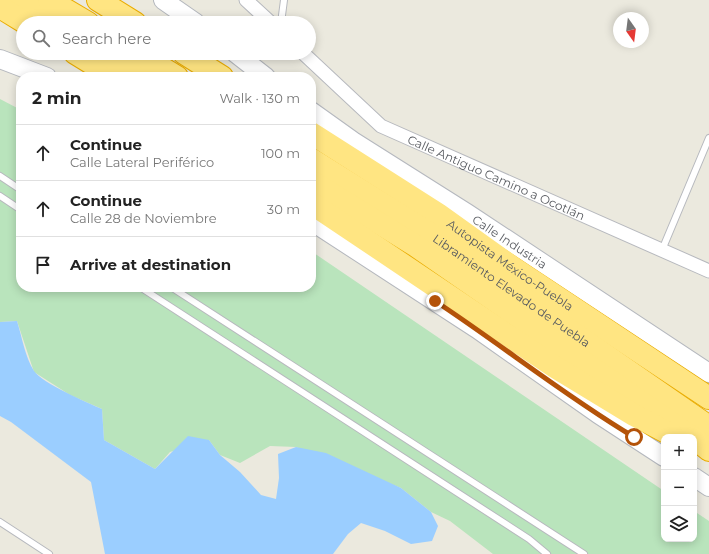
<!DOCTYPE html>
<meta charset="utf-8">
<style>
body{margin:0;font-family:Montserrat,sans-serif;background:#f6f6f6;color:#222}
.controls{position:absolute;right:12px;bottom:12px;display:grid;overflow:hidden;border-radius:8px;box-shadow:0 2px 10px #0003}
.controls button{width:36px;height:36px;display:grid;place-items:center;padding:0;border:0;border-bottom:1px solid #e0e0e0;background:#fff;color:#222;font:20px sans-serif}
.compass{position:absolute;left:613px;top:12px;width:36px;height:36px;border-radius:50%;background:#fff;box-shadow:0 2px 10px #0003;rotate:166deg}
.stop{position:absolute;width:12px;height:12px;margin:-9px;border:3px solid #b45309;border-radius:50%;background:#fff}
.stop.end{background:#b45309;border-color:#fff;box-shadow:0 1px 4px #0008}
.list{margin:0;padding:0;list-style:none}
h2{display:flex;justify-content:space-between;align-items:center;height:52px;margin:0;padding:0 16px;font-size:17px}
h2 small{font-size:13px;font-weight:400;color:#767676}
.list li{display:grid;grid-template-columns:26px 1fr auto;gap:12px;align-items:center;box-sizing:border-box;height:56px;padding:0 16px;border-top:1px solid #e0e0e0}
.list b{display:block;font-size:15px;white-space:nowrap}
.list p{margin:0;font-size:13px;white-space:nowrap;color:#767676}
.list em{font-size:13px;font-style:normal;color:#767676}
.icon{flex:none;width:22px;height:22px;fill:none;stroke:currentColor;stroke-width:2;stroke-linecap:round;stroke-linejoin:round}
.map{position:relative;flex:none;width:709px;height:554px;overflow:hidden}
.search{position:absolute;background:#fff;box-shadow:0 2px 10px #0003;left:16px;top:16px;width:300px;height:44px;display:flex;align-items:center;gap:10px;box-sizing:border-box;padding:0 14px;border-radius:22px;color:#767676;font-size:15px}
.panel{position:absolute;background:#fff;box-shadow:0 2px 10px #0003;left:16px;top:72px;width:300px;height:220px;border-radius:16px}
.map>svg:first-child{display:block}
.green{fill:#b9e4bc}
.water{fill:#9bceff}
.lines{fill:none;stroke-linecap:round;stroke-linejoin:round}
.lane-casing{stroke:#b7b9be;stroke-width:8}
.street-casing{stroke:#b7b9be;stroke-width:15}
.secondary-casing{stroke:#b5b8be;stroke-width:20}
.highway-casing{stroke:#eaac00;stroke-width:24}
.lane{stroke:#fff;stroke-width:6}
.street{stroke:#fff;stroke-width:13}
.secondary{stroke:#fff;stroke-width:18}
.highway{stroke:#ffe582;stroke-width:22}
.route{stroke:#b45309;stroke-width:5}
.labels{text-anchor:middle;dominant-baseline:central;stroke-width:3;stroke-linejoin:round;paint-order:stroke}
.street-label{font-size:12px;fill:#585b60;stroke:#fff}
</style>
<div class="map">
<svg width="709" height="554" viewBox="0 0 709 554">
<rect width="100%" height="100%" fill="#ebe9de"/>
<path class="green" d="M0,99L21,110V287H311V251L664,491V539H694V511L709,521V554H493L450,521L431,512L401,488L296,447L270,446L240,463L220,455L209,440L170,452L155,469L104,440L102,409L70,395L34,372L17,321L0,322Z"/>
<path class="water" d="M17,321C22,337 25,357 34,371C42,383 88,403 102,409L104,440L155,469L188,436L209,440L220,455L240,472L261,495L276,499L279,478L278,454L296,447L326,453L401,488L431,512L438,526L432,541L411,544L385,531L361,523L348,534L333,554H105L91,482L11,422L0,416V322Z"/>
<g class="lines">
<defs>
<g id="lane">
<path d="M281,23L284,0"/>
<path d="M0,176L21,190"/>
<path d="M0,196L21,210"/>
<path d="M662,250L709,138"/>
<path d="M140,287L529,539L547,554"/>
<path d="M171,287L584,554"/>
<path d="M0,522L49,554"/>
</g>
<g id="street">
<path d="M246,0L271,23"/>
<path id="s1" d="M303,53L381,126L709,271"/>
</g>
<g id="secondary">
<path d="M163,0L196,23"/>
<path d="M235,53L266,77"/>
<path d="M0,59L47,77"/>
<path id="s2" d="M311,111L353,141L467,213L709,373"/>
<path d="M311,221L477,329L598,414L664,457"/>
<path d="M694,477L709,487"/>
</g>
<g id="highway">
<path d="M17,0L55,23"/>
<path d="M49,0L88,23"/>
<path d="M98,0L135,23"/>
<path d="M0,7L26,23"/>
<path d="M75,53L114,77"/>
<path d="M104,53L143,77"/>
<path d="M138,53L177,77"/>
<path d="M184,53L222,77"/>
<path id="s3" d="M311,133L438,214L515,269L709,398"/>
<path id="s4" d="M311,159L434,236L709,427"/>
<path d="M311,181L416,246L692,437"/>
<path d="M311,203L555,367L634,415L672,435"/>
<path d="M694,438L709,450"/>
</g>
</defs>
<use href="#lane" class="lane-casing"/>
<use href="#street" class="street-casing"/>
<use href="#secondary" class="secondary-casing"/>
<use href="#highway" class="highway-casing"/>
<use href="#lane" class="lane"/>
<use href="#street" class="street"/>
<use href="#secondary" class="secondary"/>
<use href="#highway" class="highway"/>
</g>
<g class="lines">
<path class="route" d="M435,301C502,345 565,396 634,437"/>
</g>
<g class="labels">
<g class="street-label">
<text stroke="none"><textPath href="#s1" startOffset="233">Calle Antiguo Camino a Ocotlán</textPath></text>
<text stroke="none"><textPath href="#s2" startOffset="238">Calle Industria</textPath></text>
<text stroke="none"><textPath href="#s3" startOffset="239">Autopista México-Puebla</textPath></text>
<text stroke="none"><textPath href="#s4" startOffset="240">Libramiento Elevado de Puebla</textPath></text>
</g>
</g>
</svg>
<div class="controls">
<button>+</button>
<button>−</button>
<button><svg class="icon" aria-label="layers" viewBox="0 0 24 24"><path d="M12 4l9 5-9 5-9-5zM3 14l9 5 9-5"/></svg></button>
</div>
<svg class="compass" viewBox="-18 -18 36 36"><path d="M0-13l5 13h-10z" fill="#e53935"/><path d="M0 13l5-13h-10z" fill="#767676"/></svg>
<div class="stop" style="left:634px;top:437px"></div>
<div class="stop end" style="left:435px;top:301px"></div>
<div class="search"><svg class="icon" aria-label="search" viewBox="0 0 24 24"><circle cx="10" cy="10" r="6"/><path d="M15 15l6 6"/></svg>Search here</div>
<section class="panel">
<h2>2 min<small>Walk · 130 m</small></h2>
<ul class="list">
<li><svg class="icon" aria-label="ahead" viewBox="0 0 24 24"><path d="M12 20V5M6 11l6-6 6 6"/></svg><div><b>Continue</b><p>Calle Lateral Periférico</p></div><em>100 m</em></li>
<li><svg class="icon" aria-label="ahead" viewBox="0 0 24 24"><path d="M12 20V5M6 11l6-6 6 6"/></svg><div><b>Continue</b><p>Calle 28 de Noviembre</p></div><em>30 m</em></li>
<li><svg class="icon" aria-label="arrive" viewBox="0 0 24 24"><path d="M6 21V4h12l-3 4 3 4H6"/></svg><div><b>Arrive at destination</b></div></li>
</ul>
</section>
</div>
